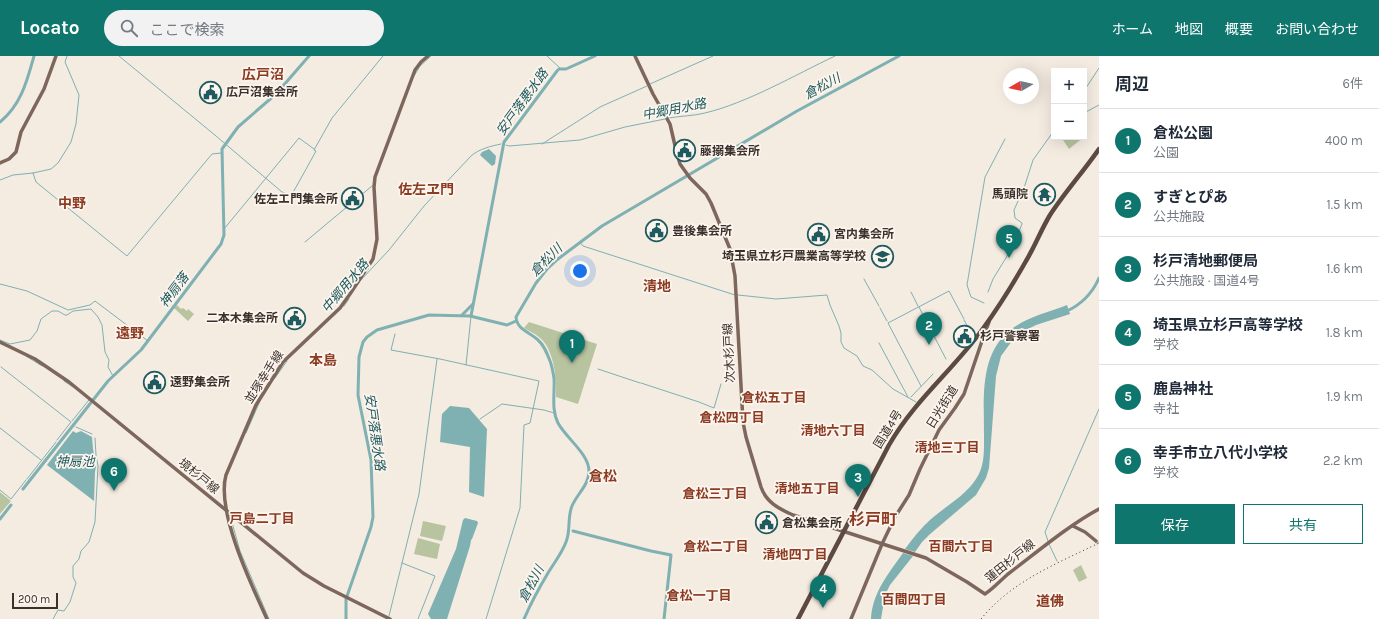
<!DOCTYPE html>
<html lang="ja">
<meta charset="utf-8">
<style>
body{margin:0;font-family:Karla,"Noto Sans JP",sans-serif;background:#f2f2f3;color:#1f2937}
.controls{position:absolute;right:12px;top:12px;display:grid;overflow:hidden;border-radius:0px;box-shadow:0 4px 16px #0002}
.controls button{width:36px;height:36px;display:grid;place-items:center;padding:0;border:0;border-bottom:1px solid #e0e1e3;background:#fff;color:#1f2937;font:20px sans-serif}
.compass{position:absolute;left:1003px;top:12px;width:36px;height:36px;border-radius:50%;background:#fff;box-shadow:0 4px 16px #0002;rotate:261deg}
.scale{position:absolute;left:12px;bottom:10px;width:46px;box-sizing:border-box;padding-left:4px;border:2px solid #3b302b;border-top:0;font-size:11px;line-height:14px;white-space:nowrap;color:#3b302b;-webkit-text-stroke:3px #fbf5ee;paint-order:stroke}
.you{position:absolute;left:580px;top:215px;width:14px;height:14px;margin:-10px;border:3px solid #fff;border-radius:50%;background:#1a73e8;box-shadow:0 0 0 6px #1a73e833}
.badge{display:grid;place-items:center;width:26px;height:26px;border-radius:50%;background:#0f766e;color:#fff;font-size:13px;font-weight:700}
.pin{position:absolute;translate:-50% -33px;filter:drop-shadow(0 1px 2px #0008)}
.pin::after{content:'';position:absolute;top:21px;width:14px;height:12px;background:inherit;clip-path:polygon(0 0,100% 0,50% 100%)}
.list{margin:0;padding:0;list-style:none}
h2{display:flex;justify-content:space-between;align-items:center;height:52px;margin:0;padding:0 16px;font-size:17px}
h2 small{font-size:13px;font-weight:400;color:#747a83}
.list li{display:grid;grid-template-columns:26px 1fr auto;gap:12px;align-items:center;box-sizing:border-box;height:64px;padding:0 16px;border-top:1px solid #e0e1e3}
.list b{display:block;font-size:15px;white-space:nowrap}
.list p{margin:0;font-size:13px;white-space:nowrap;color:#747a83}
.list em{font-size:13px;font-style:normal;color:#747a83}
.actions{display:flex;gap:8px;padding:12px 16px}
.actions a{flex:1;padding:9px 0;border:1px solid #0f766e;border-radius:0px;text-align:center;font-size:14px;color:#0f766e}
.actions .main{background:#0f766e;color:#fff}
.icon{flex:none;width:22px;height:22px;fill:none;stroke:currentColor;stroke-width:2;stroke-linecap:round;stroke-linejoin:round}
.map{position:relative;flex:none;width:1099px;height:563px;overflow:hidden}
header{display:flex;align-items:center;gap:24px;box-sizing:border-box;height:56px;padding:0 20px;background:#0f766e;color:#fff}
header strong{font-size:19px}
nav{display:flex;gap:22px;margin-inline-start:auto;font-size:14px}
.search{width:280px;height:36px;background:#f2f2f3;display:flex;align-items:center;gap:10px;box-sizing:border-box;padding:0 14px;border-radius:22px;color:#747a83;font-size:15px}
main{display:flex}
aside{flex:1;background:#fff}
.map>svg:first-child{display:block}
.green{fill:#b8c4a0}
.water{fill:#7fb0b2}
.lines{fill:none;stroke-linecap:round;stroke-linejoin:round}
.stream{stroke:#7fb0b2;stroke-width:1}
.river{stroke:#7fb0b2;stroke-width:3}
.major-tunnel{stroke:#cfc6bd;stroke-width:3.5;stroke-dasharray:3.5 2;stroke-linecap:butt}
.major{stroke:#7d675c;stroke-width:3.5}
.highway{stroke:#5c4a42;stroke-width:4.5}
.rail{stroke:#3b302b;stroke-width:1;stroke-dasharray:1 3;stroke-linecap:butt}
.labels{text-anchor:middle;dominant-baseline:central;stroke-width:3.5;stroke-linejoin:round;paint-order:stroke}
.poi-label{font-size:12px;font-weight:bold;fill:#3b302b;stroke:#fbf5ee;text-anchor:start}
.street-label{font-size:12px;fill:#3b302b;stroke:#fbf5ee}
.water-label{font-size:13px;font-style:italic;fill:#1f5a5e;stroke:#fbf5ee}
.neighbourhood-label{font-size:13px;font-weight:bold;fill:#8c3b22;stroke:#fbf5ee}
.quarter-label{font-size:14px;font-weight:bold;fill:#8c3b22;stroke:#fbf5ee}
.district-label{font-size:16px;font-weight:bold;fill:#8c3b22;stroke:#fbf5ee}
</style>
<header>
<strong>Locato</strong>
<div class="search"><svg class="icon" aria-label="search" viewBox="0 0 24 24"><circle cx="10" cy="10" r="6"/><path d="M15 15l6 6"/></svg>ここで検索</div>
<nav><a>ホーム</a><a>地図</a><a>概要</a><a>お問い合わせ</a></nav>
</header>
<main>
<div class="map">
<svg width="1099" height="563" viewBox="0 0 1099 563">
<rect width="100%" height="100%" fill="#f4ebe1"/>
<g class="green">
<path d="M1066,81H1084L1069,93L1063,84Z"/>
<path d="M177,249L181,253L183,252L187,255L188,253L194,258L188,265L174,252Z"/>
<path d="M529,266L597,288L578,348L556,341C557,324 554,293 540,282C536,278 529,275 524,272Z"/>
<path d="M0,436L11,445L0,458Z"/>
<path d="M423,465L446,470L442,485L420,480Z"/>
<path d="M418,482L440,488L437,503L414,498Z"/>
<path d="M1081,509L1087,522L1079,526L1073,514Z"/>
</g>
<g class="water">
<path d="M489,93L496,100L495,108L492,110L480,99L482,96Z"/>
<path d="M1067,249L1070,258L1036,269L1022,276L1012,285L1001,300L996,320L989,412L986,422L976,439L929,479L922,486L915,496L905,493C913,482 921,472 931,463C946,450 965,440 976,423C985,410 984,394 984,378C984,341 979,296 1013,272C1028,261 1049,256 1067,249Z"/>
<path d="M450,350L469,352L487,373L484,441L469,436L470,391L440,386L442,358Z"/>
<path d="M73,375L76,377L81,375L92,381L93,393L96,410L95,416L94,445L47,409Z"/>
<path d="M465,462L477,465L478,467L472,483L471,484L470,490L447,563H431L428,558L456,493L463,464Z"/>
<path d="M903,497L913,500L890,529L885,539L881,563H871C872,537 889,517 903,497Z"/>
</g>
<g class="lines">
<g class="stream">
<path d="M119,0L216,80L282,136L291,140L305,115L316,95L314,94L332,62L383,0"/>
<path d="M547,0L561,13"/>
<path d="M414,20L420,10L431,0"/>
<path d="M650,28L713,0"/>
<path d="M1084,35L1099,12"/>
<path d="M1084,57L1099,49"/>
<path d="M668,62C680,60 693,60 705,57C747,47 795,19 835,0"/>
<path d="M542,88L600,51L647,30"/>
<path d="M506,89L509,90L580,84L625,71L665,63"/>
<path d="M33,117L36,126L127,200L212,98L221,97"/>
<path d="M0,124L13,119L33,117L51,113L58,107L71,86L76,68L79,39L65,6L67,0"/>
<path d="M224,173L299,82L314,93"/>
<path d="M305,186L372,130"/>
<path d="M580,186L583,190L735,239"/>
<path d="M864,223L879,250"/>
<path d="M360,225L389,194L424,150L471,100C479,93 491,90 501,88"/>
<path d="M0,228L27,235L68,254L90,249L95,245L148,285"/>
<path d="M911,236L918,250"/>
<path d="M988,236L993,223L1012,192L1022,168V167L1015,162L1014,154L1024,132L1033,104L1053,76"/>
<path d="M738,239L776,243L827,239L830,249L839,270L841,277V286L844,292L857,300L863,310L872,314L893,333L916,346"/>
<path d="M984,247L971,241L967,229L985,121L1005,83"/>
<path d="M344,250L349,243"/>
<path d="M919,251L933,279"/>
<path d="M880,252L887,265"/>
<path d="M964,264L973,280"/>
<path d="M395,278L391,294L440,303L539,325L530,367L524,369L520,452L486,563"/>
<path d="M934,280L946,303"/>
<path d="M0,284L10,288L30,284L37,275L41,263L52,255H58L65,259H67L73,255L91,253L98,261L102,269L105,296L109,304L108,311L113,320"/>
<path d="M879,287L908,341"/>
<path d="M26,300L42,310"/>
<path d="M466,309L471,260"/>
<path d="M1,311L71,366L57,384"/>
<path d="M598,313L640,327"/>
<path d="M275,322L287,305"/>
<path d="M64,325L73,331"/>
<path d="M641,327L699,346L714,352L721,328"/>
<path d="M921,330L888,267L949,235L964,263"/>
<path d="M911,341L933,318"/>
<path d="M480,363L502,348L544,354L554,357"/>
<path d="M72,365L89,344"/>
<path d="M73,369L74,370"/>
<path d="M76,371L92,378"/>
<path d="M0,372L41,404"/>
<path d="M246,377L260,345"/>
<path d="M27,423L56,386"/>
<path d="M0,434L11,443L26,424"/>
<path d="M231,463L240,495L269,563"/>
<path d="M1048,485L1045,476L1099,353"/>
<path d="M1049,488L1057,505"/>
<path d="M402,507L435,520L418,563"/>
<path d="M389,560L419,438L437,303"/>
<path d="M53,563L58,554L64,555L70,546L76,527L73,521V510L79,503L81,495L89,486L95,466L98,410L96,399L95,382"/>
</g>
<g class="river">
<path d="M0,66C21,49 27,25 34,0"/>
<path d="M1067,255C1082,248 1092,238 1099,222"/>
<path d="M462,259L473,248"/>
<path d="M471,260L504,86L557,15L559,13H566L595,0"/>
<path d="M23,433L108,325L141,294L221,188L224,179L222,93L238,71L276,38L309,0"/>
<path d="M0,463L11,449"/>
<path d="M573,475L651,495L671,499L664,563"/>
<path d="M346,563V543L371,471L373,461L371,404L358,339L359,301L363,286L367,281L377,274L429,259L470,260L507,269L516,265"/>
<path d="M524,563C531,547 539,532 548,517C554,507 562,497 566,486C571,474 567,462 572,450C577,438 589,429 589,415C589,398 566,382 558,367C551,353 555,338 554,322C553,316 552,310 550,305C547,297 544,289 538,284C530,276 517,274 516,261L536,227L547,213L558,203L602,170L797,55L899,0"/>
</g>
<path class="major-tunnel" d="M1096,485L1099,489"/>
<g class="major">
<path d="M635,0L653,38L670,68L676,94L680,108L690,122L706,138L711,147L730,193L735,220L743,366L746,381L761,431C766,446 779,453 793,459L926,502L967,526L985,538C993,533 1001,524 1008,518C1036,497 1069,469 1099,453"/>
<path d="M0,107L9,103L16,96L21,76L44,33L56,0"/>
<path d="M0,286L35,303L69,326L303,517L324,530L390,563"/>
<path d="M1073,470L1085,476L1096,485"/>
<path d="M267,563C251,528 216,455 226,419L256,349L283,306L340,252L350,238L373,203L377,183L374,131L375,121L415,14L421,6L428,0"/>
<path d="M851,563L882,488L895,461L909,439L920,413L939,374L955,352L964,338L984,279L989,266"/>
</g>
<path class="highway" d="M798,563L889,389C914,345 953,314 982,274C998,252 1013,228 1026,205C1035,190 1041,174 1050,159C1065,136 1083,116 1099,93"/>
<path class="rail" d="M981,563C1012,525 1056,508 1099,487"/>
</g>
<defs>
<symbol id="civic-ring" viewBox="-11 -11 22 22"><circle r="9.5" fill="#fbf5ee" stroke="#1f5a5e" stroke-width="1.5"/><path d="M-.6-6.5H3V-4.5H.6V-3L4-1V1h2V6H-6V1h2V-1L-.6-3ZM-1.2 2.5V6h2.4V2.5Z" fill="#1f5a5e"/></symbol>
<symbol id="temple-ring" viewBox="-11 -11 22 22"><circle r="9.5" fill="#fbf5ee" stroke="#1f5a5e" stroke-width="1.5"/><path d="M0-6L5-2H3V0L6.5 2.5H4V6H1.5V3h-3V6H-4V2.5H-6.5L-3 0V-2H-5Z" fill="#1f5a5e"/></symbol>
<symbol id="school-ring" viewBox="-11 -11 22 22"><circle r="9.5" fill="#fbf5ee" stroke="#1f5a5e" stroke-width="1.5"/><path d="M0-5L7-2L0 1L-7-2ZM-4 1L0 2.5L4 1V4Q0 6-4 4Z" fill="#1f5a5e"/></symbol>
</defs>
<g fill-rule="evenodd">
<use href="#civic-ring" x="198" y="24" width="25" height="25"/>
<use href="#civic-ring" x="672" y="82" width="25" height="25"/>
<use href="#temple-ring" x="1032" y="126" width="25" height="25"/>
<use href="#civic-ring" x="340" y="130" width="25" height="25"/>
<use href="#civic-ring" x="644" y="162" width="25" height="25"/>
<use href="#civic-ring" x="806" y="166" width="25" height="25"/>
<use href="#school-ring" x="870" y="188" width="25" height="25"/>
<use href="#civic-ring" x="282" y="250" width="25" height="25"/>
<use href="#civic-ring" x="952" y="268" width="25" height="25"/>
<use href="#civic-ring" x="142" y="314" width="25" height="25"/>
<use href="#civic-ring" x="754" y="454" width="25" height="25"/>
</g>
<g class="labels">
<g class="poi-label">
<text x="226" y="36">広戸沼集会所</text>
<text x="700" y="95">藤搦集会所</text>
<text x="1028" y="138" text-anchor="end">馬頭院</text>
<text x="338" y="143" text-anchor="end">佐左エ門集会所</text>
<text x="672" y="175">豊後集会所</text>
<text x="834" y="178">宮内集会所</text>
<text x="866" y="200" text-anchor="end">埼玉県立杉戸農業高等学校</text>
<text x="278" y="262" text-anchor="end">二本木集会所</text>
<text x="980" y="280">杉戸警察署</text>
<text x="170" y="326">遠野集会所</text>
<text x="782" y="467">倉松集会所</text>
</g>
<g class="street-label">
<text transform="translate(729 297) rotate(-93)">次木杉戸線</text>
<text transform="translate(264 321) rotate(-57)">並塚幸手線</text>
<text transform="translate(942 351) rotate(-58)">日光街道</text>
<text transform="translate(888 373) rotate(-58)">国道4号</text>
<text transform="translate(199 420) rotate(39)">境杉戸線</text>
<text transform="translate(1010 505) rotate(-39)">蓮田杉戸線</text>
</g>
<g class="water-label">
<text transform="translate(822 30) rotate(-28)">倉松川</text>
<text transform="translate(522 46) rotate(-54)">安戸落悪水路</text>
<text transform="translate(674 53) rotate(-11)">中郷用水路</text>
<text transform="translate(546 204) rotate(-45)">倉松川</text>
<text transform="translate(345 230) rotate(-50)">中郷用水路</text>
<text transform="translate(174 234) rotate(-53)">神扇落</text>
<text transform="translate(375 376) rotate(82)">安戸落悪水路</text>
<text x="75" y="405">神扇池</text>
<text transform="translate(531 528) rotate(-62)">倉松川</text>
</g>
<g class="neighbourhood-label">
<text x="774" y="341">倉松五丁目</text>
<text x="732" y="361">倉松四丁目</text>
<text x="833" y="374">清地六丁目</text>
<text x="947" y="391">清地三丁目</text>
<text x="807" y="432">清地五丁目</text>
<text x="715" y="437">倉松三丁目</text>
<text x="262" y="462">戸島二丁目</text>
<text x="716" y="490">倉松二丁目</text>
<text x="961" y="490">百間六丁目</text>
<text x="795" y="498">清地四丁目</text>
<text x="699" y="539">倉松一丁目</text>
<text x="914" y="543">百間四丁目</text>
</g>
<g class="quarter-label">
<text x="263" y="18">広戸沼</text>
<text x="426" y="133">佐左ヱ門</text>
<text x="72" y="147">中野</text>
<text x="657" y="230">清地</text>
<text x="130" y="277">遠野</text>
<text x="323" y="304">本島</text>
<text x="603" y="420">倉松</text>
<text x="1050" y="545">道佛</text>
</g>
<g class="district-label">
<text x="873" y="463">杉戸町</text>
</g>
</g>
</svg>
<div class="controls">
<button>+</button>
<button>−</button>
</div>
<svg class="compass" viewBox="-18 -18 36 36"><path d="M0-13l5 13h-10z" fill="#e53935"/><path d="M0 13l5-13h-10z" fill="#747a83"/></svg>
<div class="scale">200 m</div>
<div class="you"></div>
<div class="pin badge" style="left:572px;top:307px">1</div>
<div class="pin badge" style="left:929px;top:289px">2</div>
<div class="pin badge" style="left:858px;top:441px">3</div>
<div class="pin badge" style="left:823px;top:552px">4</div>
<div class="pin badge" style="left:1009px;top:202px">5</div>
<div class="pin badge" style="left:114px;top:435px">6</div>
</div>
<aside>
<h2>周辺<small>6件</small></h2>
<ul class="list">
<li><span class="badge">1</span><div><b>倉松公園</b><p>公園</p></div><em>400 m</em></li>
<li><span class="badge">2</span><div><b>すぎとぴあ</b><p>公共施設</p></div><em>1.5 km</em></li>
<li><span class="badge">3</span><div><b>杉戸清地郵便局</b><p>公共施設 · 国道4号</p></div><em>1.6 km</em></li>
<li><span class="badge">4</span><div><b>埼玉県立杉戸高等学校</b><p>学校</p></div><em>1.8 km</em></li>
<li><span class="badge">5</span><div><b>鹿島神社</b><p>寺社</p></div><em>1.9 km</em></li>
<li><span class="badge">6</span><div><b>幸手市立八代小学校</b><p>学校</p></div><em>2.2 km</em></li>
</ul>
<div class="actions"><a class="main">保存</a><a>共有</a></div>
</aside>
</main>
